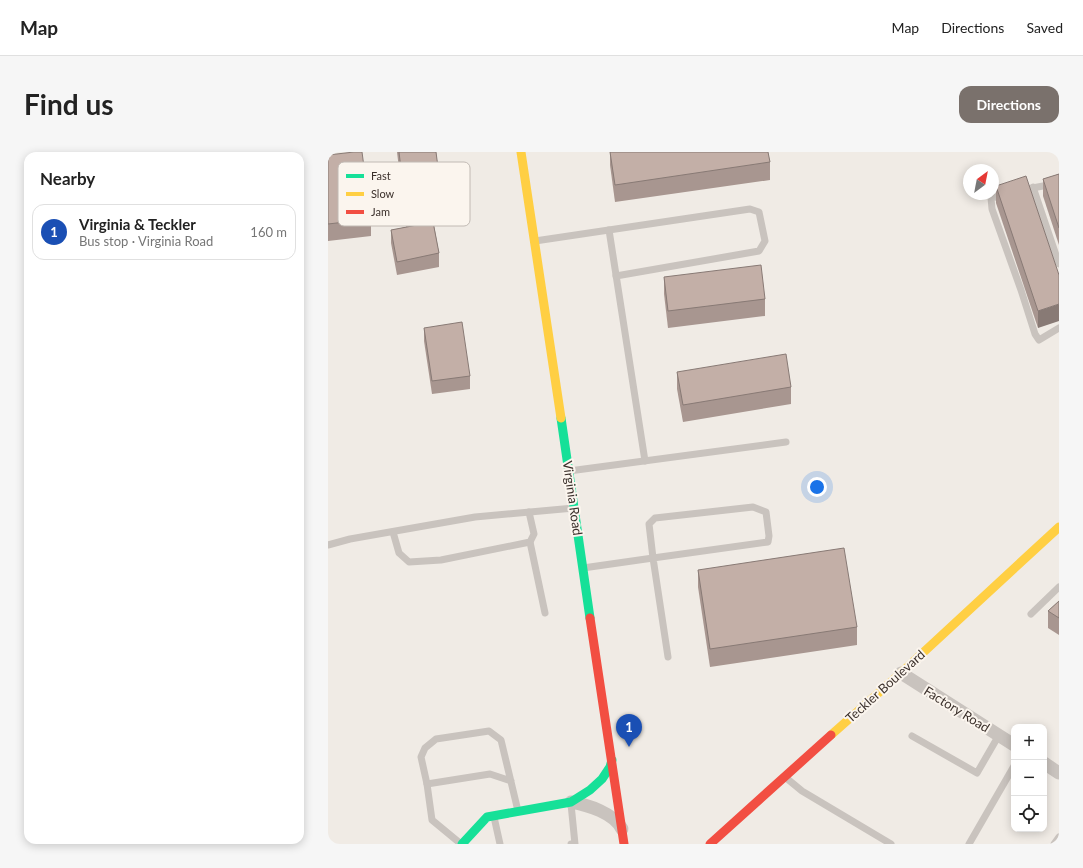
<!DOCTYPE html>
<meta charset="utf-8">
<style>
body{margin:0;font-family:Lato,sans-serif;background:#f6f6f6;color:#222}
.controls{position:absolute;right:12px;bottom:12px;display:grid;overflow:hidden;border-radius:8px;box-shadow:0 2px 10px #0003}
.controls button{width:36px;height:36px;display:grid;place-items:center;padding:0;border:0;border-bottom:1px solid #e0e0e0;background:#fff;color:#222;font:20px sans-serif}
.compass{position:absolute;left:635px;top:12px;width:36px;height:36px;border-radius:50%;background:#fff;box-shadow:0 2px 10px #0003;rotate:32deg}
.you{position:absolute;left:489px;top:335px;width:14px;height:14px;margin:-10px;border:3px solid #fff;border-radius:50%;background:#1a73e8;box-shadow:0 0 0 6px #1a73e833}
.badge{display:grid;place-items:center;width:26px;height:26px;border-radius:50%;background:#7a716c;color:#fff;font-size:13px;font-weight:700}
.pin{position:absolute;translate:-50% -33px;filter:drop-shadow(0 1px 2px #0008)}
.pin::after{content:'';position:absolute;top:21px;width:14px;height:12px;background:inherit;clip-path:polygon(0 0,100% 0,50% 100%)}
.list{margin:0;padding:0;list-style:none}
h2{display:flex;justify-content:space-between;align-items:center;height:52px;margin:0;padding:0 16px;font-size:17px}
h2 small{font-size:13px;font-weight:400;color:#767676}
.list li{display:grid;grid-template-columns:26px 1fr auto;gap:12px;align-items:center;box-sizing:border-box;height:56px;margin:0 8px 8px;padding:0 8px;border:1px solid #e0e0e0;border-radius:12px}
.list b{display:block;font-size:15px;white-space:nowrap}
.list p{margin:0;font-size:13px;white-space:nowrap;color:#767676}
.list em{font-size:13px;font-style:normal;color:#767676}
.icon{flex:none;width:22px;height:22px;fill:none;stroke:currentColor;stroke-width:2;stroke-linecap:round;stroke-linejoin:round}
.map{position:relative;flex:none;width:731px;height:692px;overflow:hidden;border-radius:12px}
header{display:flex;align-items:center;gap:24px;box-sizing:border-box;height:56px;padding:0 20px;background:#fff;border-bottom:1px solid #e0e0e0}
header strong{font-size:19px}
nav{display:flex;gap:22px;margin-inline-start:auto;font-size:14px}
.intro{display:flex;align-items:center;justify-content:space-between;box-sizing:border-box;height:96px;padding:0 24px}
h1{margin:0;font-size:28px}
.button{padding:10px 18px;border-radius:12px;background:#7a716c;color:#fff;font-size:14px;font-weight:700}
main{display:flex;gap:24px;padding:0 24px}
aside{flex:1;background:#fff;border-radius:12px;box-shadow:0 2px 10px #0003}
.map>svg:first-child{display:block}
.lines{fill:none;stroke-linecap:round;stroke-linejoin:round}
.lane{stroke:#c9c3be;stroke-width:7}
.street{stroke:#c9c3be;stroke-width:13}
.fast{stroke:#16e098;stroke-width:9}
.slow{stroke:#ffcf43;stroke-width:9}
.jam{stroke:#f24e42;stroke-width:9}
.wall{fill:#a89690}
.shaded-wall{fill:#887a75}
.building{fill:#c3afa7;stroke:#887a75}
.labels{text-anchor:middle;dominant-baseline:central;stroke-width:4;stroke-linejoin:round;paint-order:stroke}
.street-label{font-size:13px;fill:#3b302b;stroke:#fbf5ee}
.key{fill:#fbf5ee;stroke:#c1bab4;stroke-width:1}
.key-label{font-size:11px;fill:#3b302b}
</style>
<header>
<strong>Map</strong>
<nav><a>Map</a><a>Directions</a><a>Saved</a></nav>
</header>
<div class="intro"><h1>Find us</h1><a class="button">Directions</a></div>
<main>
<aside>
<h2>Nearby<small></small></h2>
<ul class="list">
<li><span class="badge" style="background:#1a4fb4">1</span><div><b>Virginia &amp; Teckler</b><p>Bus stop · Virginia Road</p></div><em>160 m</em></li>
</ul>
</aside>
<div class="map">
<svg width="731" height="692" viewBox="0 0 731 692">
<rect width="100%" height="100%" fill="#f0ebe5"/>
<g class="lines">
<g class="lane">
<path d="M705,35L731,112"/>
<path d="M694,38L731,31"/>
<path d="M676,43L663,46L664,57L693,138L707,182L711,188L731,176"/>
<path d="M281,78L317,309"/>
<path d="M207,89L422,57L431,60L437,89L431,99L288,124"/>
<path d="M241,319L458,290"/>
<path d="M65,380L71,401L81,410L113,408L202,390L206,382L201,360"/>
<path d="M202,390L217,461"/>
<path d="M0,393L22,387L147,365L246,356"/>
<path d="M255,416L325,406L321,372L327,366L425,355L438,360L441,384L440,390L325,406L340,505"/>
<path d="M703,462L731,435"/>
<path d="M584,584L649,621L671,583"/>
<path d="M457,625L474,639L563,692"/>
<path d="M183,629L162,622L99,632L93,605L97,596L108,587L161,579L173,588L190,659"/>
<path d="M99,632L104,668L133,692"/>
<path d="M243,652L247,692H243"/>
<path d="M166,665L172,692"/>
<path d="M641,692L686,614"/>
<path d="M726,692L731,685"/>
</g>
<g class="street">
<path d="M573,521L686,593"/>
<path d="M716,611L731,621"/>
<path d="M243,650C260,653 286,661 294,677"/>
</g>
<g class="fast">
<path d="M233,266L262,466"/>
<path d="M134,692L159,665L243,650L262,638L274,627L282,615L284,608"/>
</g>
<g class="slow">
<path d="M193,0L233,266"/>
<path d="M503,583L573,521L731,375"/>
</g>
<g class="jam">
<path d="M262,466L296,692"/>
<path d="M382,692L503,583"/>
</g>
</g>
<g class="wall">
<path d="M69,0H108L115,54V72L106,73L111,101V115L69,123L63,91V78L78,75Z"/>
<path d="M282,0H440L442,10V28L287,50L282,13Z"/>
<path d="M0,3L43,67V84L0,89Z"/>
<path d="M731,22V93L715,44V27Z"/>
<path d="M668,34L731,123L710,176L668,51Z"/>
<path d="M336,125L437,147V164L340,176L336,142Z"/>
<path d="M96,176L142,224V237L104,242L96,189Z"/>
<path d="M349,220L463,235V252L355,270L349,237Z"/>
<path d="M370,418L529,475V493L382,515L370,435Z"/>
<path d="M731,449V483L720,476V459Z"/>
</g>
<path class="shaded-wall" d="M731,152V169L710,176V159Z"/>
<g class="building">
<path d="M26,0H34L43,67L0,72V3Z"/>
<path d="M71,0H108L115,54L78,59Z"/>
<path d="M282,0H440L442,10L287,33Z"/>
<path d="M731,22V76L715,27Z"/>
<path d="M698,24L731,123V152L710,159L668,34Z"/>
<path d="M105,70L111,101L69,110L63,78Z"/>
<path d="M433,113L437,147L340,159L336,125Z"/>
<path d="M134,170L142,224L104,229L96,176Z"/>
<path d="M458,202L463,235L355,253L349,220Z"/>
<path d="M516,396L529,475L382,497L370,418Z"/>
<path d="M731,449V466L720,459Z"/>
</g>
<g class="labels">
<g class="street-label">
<text transform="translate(245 346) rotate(82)">Virginia Road</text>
<text transform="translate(557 534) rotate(-42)">Teckler Boulevard</text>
<text transform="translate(629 557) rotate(32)">Factory Road</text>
</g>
</g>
<rect x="10" y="10" width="132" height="64" rx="6" class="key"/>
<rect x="18" y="22" width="18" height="4" fill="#16e098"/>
<rect x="18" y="40" width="18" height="4" fill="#ffcf43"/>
<rect x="18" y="58" width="18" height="4" fill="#f24e42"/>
<g class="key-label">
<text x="43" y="28">Fast</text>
<text x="43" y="46">Slow</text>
<text x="43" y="64">Jam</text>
</g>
</svg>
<div class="controls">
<button>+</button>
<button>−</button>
<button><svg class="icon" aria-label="locate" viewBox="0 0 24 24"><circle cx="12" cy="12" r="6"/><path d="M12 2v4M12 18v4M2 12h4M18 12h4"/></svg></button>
</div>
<svg class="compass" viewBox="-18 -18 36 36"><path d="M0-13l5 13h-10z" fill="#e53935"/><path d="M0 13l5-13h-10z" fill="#767676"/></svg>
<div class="you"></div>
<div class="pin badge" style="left:301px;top:595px;background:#1a4fb4">1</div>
</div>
</main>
